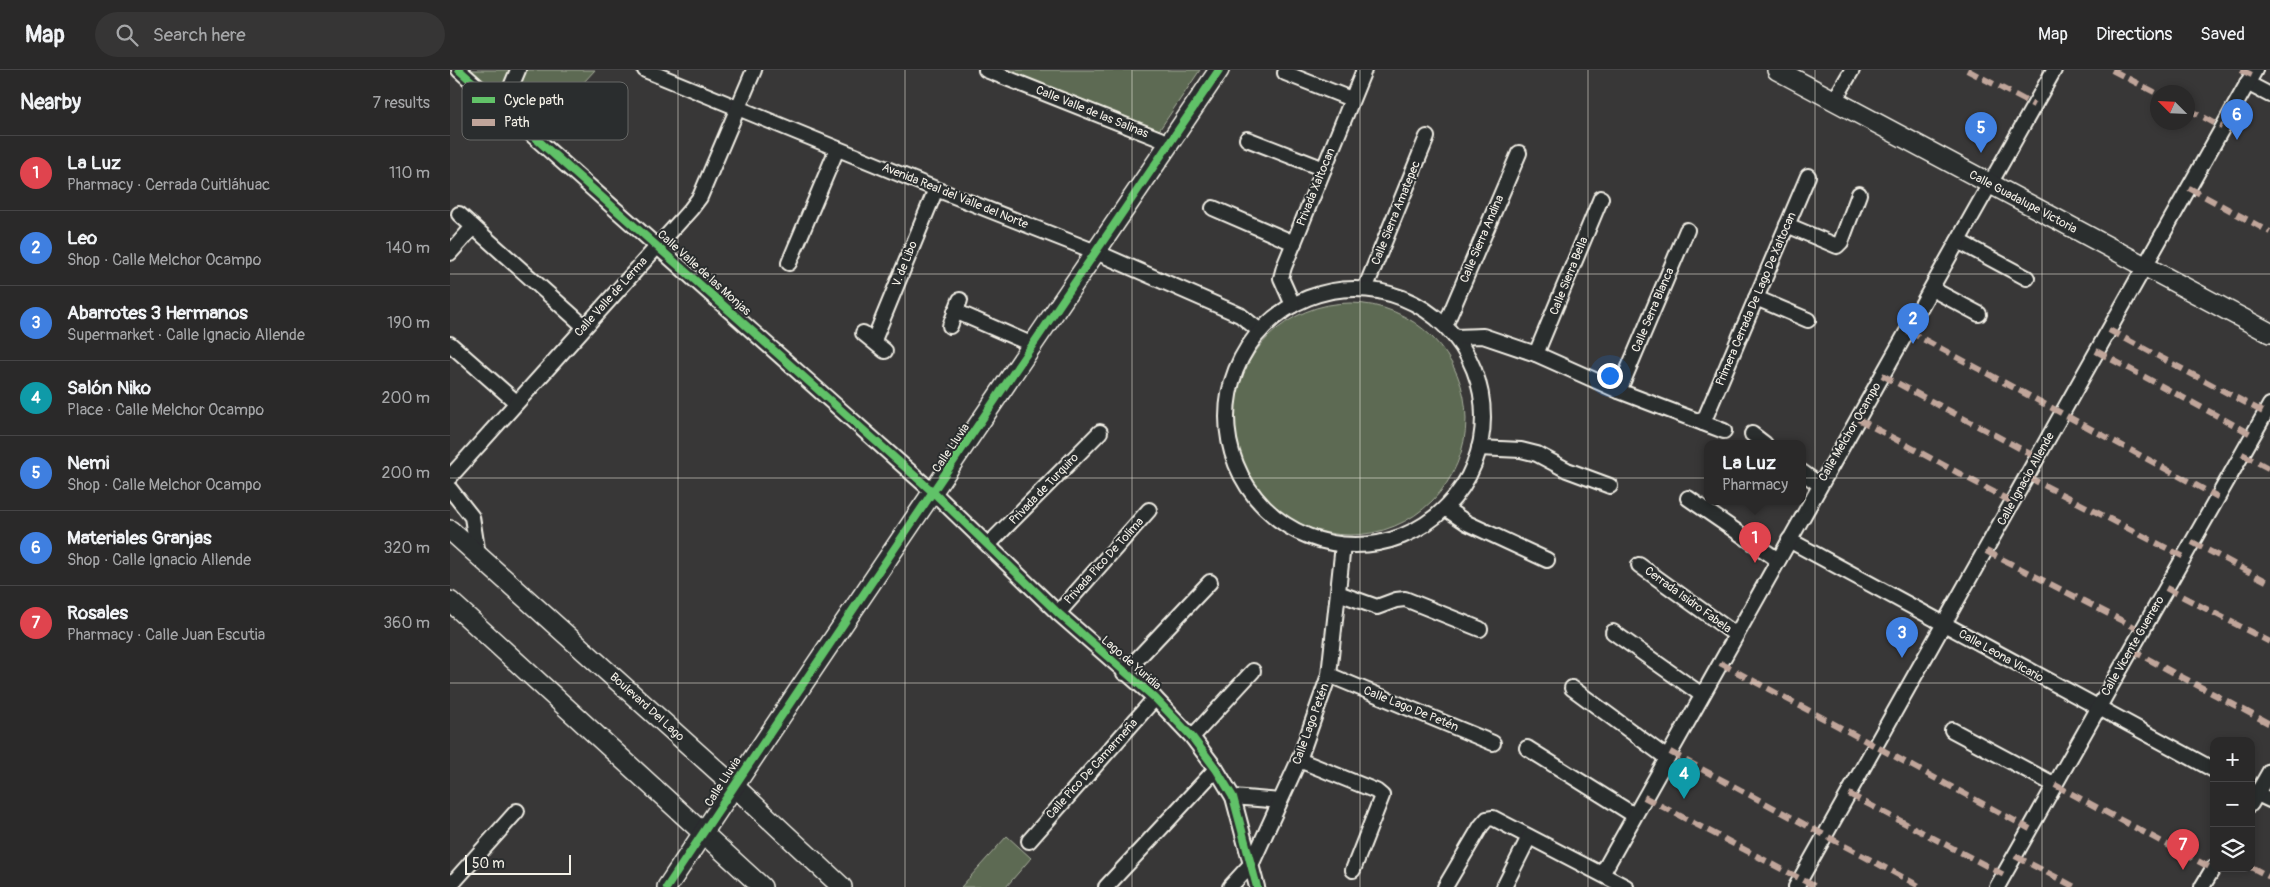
<!DOCTYPE html>
<meta charset="utf-8">
<style>
body{margin:0;font-family:Pangolin,sans-serif;background:#363535;color:#f1f3f6}
.controls{position:absolute;right:15px;bottom:15px;display:grid;overflow:hidden;border-radius:10px;box-shadow:0 2px 8px #0003}
.controls button{width:45px;height:45px;display:grid;place-items:center;padding:0;border:0;border-bottom:1px solid #464546;background:#2a2929;color:#f1f3f6;font:25px sans-serif}
.compass{position:absolute;left:1700px;top:15px;width:45px;height:45px;border-radius:50%;background:#2a2929;box-shadow:0 2px 8px #0003;rotate:294deg}
.scale{position:absolute;left:15px;bottom:12px;width:106px;box-sizing:border-box;padding-left:5px;border:2px solid #f4f1e8;border-top:0;font-size:14px;line-height:18px;white-space:nowrap;color:#f4f1e8;-webkit-text-stroke:4px #2a2d2e;paint-order:stroke}
.you{position:absolute;left:1159px;top:305px;width:18px;height:18px;margin:-12px;border:4px solid #fff;border-radius:50%;background:#1a73e8;box-shadow:0 0 0 8px #1a73e833}
.badge{display:grid;place-items:center;width:32px;height:32px;border-radius:50%;background:#ff9aa2;color:#fff;font-size:16px;font-weight:700}
.pin{position:absolute;translate:-50% -41px;filter:drop-shadow(0 1px 2px #0008)}
.pin::after{content:'';position:absolute;top:26px;width:18px;height:15px;background:inherit;clip-path:polygon(0 0,100% 0,50% 100%)}
.popup{position:absolute;left:1254px;top:370px;width:102px;height:65px;box-sizing:border-box;display:grid;place-content:center;border-radius:10px;background:#2a2929;filter:drop-shadow(0 1px 4px #0005);font-size:16px;white-space:nowrap;color:#a5a6a8}
.popup b{font-size:19px;color:#f1f3f6}
.popup::after{content:'';position:absolute;left:50%;top:100%;margin-left:-10px;border:10px solid transparent;border-top-color:#2a2929}
.list{margin:0;padding:0;list-style:none}
h2{display:flex;justify-content:space-between;align-items:center;height:65px;margin:0;padding:0 20px;font-size:21px}
h2 small{font-size:16px;font-weight:400;color:#a5a6a8}
.list li{display:grid;grid-template-columns:32px 1fr auto;gap:15px;align-items:center;box-sizing:border-box;height:75px;padding:0 20px;border-top:1px solid #464546}
.list b{display:block;font-size:19px;white-space:nowrap}
.list p{margin:0;font-size:16px;white-space:nowrap;color:#a5a6a8}
.list em{font-size:16px;font-style:normal;color:#a5a6a8}
.icon{flex:none;width:28px;height:28px;fill:none;stroke:currentColor;stroke-width:2;stroke-linecap:round;stroke-linejoin:round}
.map{position:relative;flex:none;width:1820px;height:817px;overflow:hidden}
header{display:flex;align-items:center;gap:30px;box-sizing:border-box;height:70px;padding:0 25px;background:#2a2929;border-bottom:1px solid #464546}
header strong{font-size:24px}
nav{display:flex;gap:28px;margin-inline-start:auto;font-size:18px}
.search{width:350px;height:45px;background:#363535;display:flex;align-items:center;gap:12px;box-sizing:border-box;padding:0 18px;border-radius:28px;color:#a5a6a8;font-size:19px}
main{display:flex}
aside{flex:1;background:#2a2929}
.map>svg:first-child{display:block}
.green{fill:#5d6a52;stroke:#a8ae9d}
.lines{fill:none;stroke-linecap:round;stroke-linejoin:round}
.street-casing{stroke:#f4f1e8;stroke-width:18}
.secondary-casing{stroke:#f4f1e8;stroke-width:22}
.street{stroke:#2a2d2e;stroke-width:14}
.secondary{stroke:#2a2d2e;stroke-width:19}
.quiet{stroke:#c0a59a;stroke-width:6;stroke-dasharray:12 6;stroke-linecap:butt}
.cycleway-casing{stroke:#2a2d2e;stroke-width:11}
.cycleway{stroke:#61c268;stroke-width:8}
.grid{fill:none;stroke:#f4f1e8;stroke-width:1;stroke-opacity:0.55}
.labels{text-anchor:middle;dominant-baseline:central;stroke-width:4;stroke-linejoin:round;paint-order:stroke}
.street-label{font-size:12px;fill:#f4f1e8;stroke:#2a2d2e}
.key{fill:#2a2d2e;stroke:#676866;stroke-width:1}
.key-label{font-size:14px;fill:#f4f1e8}
</style>
<header>
<strong>Map</strong>
<div class="search"><svg class="icon" aria-label="search" viewBox="0 0 24 24"><circle cx="10" cy="10" r="6"/><path d="M15 15l6 6"/></svg>Search here</div>
<nav><a>Map</a><a>Directions</a><a>Saved</a></nav>
</header>
<main>
<aside>
<h2>Nearby<small>7 results</small></h2>
<ul class="list">
<li><span class="badge" style="background:#e0444e">1</span><div><b>La Luz</b><p>Pharmacy · Cerrada Cuitláhuac</p></div><em>110 m</em></li>
<li><span class="badge" style="background:#3f7fe0">2</span><div><b>Leo</b><p>Shop · Calle Melchor Ocampo</p></div><em>140 m</em></li>
<li><span class="badge" style="background:#3f7fe0">3</span><div><b>Abarrotes 3 Hermanos</b><p>Supermarket · Calle Ignacio Allende</p></div><em>190 m</em></li>
<li><span class="badge" style="background:#0f9aa8">4</span><div><b>Salón Niko</b><p>Place · Calle Melchor Ocampo</p></div><em>200 m</em></li>
<li><span class="badge" style="background:#3f7fe0">5</span><div><b>Nemi</b><p>Shop · Calle Melchor Ocampo</p></div><em>200 m</em></li>
<li><span class="badge" style="background:#3f7fe0">6</span><div><b>Materiales Granjas</b><p>Shop · Calle Ignacio Allende</p></div><em>320 m</em></li>
<li><span class="badge" style="background:#e0444e">7</span><div><b>Rosales</b><p>Pharmacy · Calle Juan Escutia</p></div><em>360 m</em></li>
</ul>
</aside>
<div class="map">
<svg width="1820" height="817" viewBox="0 0 1820 817">
<rect width="100%" height="100%" fill="#383737"/>
<filter id="ink" filterUnits="userSpaceOnUse"><feTurbulence type="fractalNoise" baseFrequency=".02" numOctaves="2"/><feDisplacementMap in="SourceGraphic" scale="10" xChannelSelector="R" yChannelSelector="G"/><feConvolveMatrix kernelMatrix="1 2 1 2 8 2 1 2 1" color-interpolation-filters="sRGB"/></filter>
<g filter="url(#ink)">
<g class="green">
<path d="M21,0H60L49,26Z"/>
<path d="M74,0H145L91,59L59,35Z"/>
<path d="M558,0H750L708,62Z"/>
<circle cx="900" cy="349" r="116"/>
<path d="M557,766L581,788L556,817H511Z"/>
</g>
<g class="lines">
<defs>
<g id="street">
<path d="M9,0L484,423L608,543L705,628L742,667L766,699L783,727L807,817"/>
<path d="M195,0L486,119L646,182L790,245L810,261"/>
<path d="M536,0L720,73"/>
<path d="M835,3L901,29"/>
<path d="M1797,13L1820,25"/>
<path d="M1384,31L1402,0"/>
<path d="M52,38L68,0"/>
<path d="M797,69L874,99"/>
<path d="M763,138L844,173"/>
<path d="M9,144L134,256"/>
<path d="M1337,155L1387,176L1391,172L1409,124"/>
<path d="M1508,171L1577,208"/>
<path d="M0,183L23,157"/>
<path d="M339,193L387,79"/>
<path d="M915,219L977,67"/>
<path d="M1482,219L1529,244"/>
<circle cx="905" cy="347" r="128"/>
<path d="M1306,228L1358,250"/>
<path d="M843,235L831,208L834,197L914,0"/>
<path d="M505,241L583,275"/>
<path d="M500,256L510,230"/>
<path d="M995,256L1069,83"/>
<path d="M413,263L435,281"/>
<path d="M1005,267L1033,266L1086,284L1169,321L1274,361"/>
<path d="M424,270L486,119"/>
<path d="M0,274L66,332"/>
<path d="M1086,284L1151,128"/>
<path d="M1169,321L1237,160"/>
<path d="M1253,353L1358,106"/>
<path d="M1302,364L1315,374"/>
<path d="M1029,378L1071,380L1087,384L1117,400L1160,416"/>
<path d="M1352,402L1370,415"/>
<path d="M0,407L241,139L250,127L304,0"/>
<path d="M0,419L22,447L28,485"/>
<path d="M1238,428L1328,490"/>
<path d="M995,438L1017,453L1097,490"/>
<path d="M1339,470L1764,700"/>
<path d="M538,475L650,362"/>
<path d="M1189,495L1286,565"/>
<path d="M888,523L927,537L946,530L955,529L1030,559"/>
<path d="M608,543L699,440"/>
<path d="M1163,562L1252,625"/>
<path d="M674,603L760,512"/>
<path d="M879,605L1043,673"/>
<path d="M1122,618L1217,688"/>
<path d="M1502,660L1605,715"/>
<path d="M742,667L803,601"/>
<path d="M1077,678L1184,745"/>
<path d="M849,690L926,721L932,726L903,800"/>
<path d="M1801,721L1820,730"/>
<path d="M783,727L830,731"/>
<path d="M1801,734L1820,701"/>
<path d="M579,771L705,628"/>
<path d="M1152,804L1604,0"/>
<path d="M0,816L67,741"/>
<path d="M656,817L766,699"/>
<path d="M780,817L802,793L849,690L879,605L893,475"/>
<path d="M995,817L1031,756L1037,749L1043,748L1176,817"/>
<path d="M1054,817L1079,767"/>
<path d="M1346,817L1805,0"/>
<path d="M1547,817L1820,335"/>
<path d="M1752,817L1764,797"/>
</g>
<g id="secondary">
<path d="M1327,0L1820,263"/>
<path d="M0,460L283,715L392,817"/>
<path d="M0,531L312,817"/>
<path d="M217,817C399,543 585,272 769,0"/>
</g>
</defs>
<use href="#street" class="street-casing"/>
<use href="#secondary" class="secondary-casing"/>
<use href="#street" class="street"/>
<use href="#secondary" class="secondary"/>
<g class="quiet">
<path d="M1517,0L1584,35"/>
<path d="M1662,0L1708,24"/>
<path d="M1791,0L1802,5"/>
<path d="M1738,39L1772,57"/>
<path d="M1739,118L1820,162"/>
<path d="M1659,260L1815,343"/>
<path d="M1458,261L1768,427"/>
<path d="M1646,281L1803,365"/>
<path d="M1432,305L1588,388"/>
<path d="M1408,349L1564,433"/>
<path d="M1792,384L1820,399"/>
<path d="M1578,407L1734,487"/>
<path d="M1742,472L1820,513"/>
<path d="M1536,481L1692,561"/>
<path d="M1716,518L1820,572"/>
<path d="M1681,580L1820,654"/>
<path d="M1270,593L1580,759"/>
<path d="M1220,682L1471,817"/>
<path d="M1605,715L1763,799"/>
<path d="M1399,724L1554,805"/>
<path d="M1194,727L1366,817"/>
<path d="M1565,786L1625,817"/>
<path d="M1801,797L1820,807"/>
</g>
<defs>
<g id="cycleway">
<path d="M9,0L484,423L608,543L705,628L742,667L766,699L783,727L807,817"/>
<path d="M217,817C399,543 585,272 769,0"/>
</g>
</defs>
<use href="#cycleway" class="cycleway-casing"/>
<use href="#cycleway" class="cycleway"/>
</g>
</g>
<path class="grid" d="M228,0V817M455,0V817M682,0V817M910,0V817M1138,0V817M1365,0V817M1592,0V817M0,204H1820M0,408H1820M0,613H1820"/>
<g class="labels">
<g class="street-label">
<text transform="translate(642 42) rotate(22)">Calle Valle de las Salinas</text>
<text transform="translate(866 117) rotate(-68)">Privada Xaltocan</text>
<text transform="translate(505 126) rotate(22)">Avenida Real del Valle del Norte</text>
<text transform="translate(1573 132) rotate(28)">Calle Guadalupe Victoria</text>
<text transform="translate(946 143) rotate(-68)">Calle Sierra Amatepec</text>
<text transform="translate(1032 169) rotate(-67)">Calle Sierra Andina</text>
<text transform="translate(455 194) rotate(-68)">V. de Libo</text>
<text transform="translate(254 203) rotate(42)">Calle Valle de las Monjas</text>
<text transform="translate(1119 206) rotate(-68)">Calle Sierra Bella</text>
<text transform="translate(161 227) rotate(-48)">Calle Valle de Lerma</text>
<text transform="translate(1306 229) rotate(-67)">Primera Cerrada De Lago De Xaltocan</text>
<text transform="translate(1203 240) rotate(-67)">Calle Serra Blanca</text>
<text transform="translate(1400 362) rotate(-60)">Calle Melchor Ocampo</text>
<text transform="translate(501 378) rotate(-56)">Calle Lluvia</text>
<text transform="translate(1576 409) rotate(-61)">Calle Ignacio Allende</text>
<text transform="translate(594 419) rotate(-46)">Privada de Turquiro</text>
<text transform="translate(654 491) rotate(-48)">Privada Pico De Tolima</text>
<text transform="translate(1238 530) rotate(36)">Cerrada Isidro Fabela</text>
<text transform="translate(1683 576) rotate(-60)">Calle Vicente Guerrero</text>
<text transform="translate(1551 586) rotate(29)">Calle Leona Vicario</text>
<text transform="translate(681 593) rotate(41)">Lago de Yuridia</text>
<text transform="translate(197 637) rotate(42)">Boulevard Del Lago</text>
<text transform="translate(961 639) rotate(22)">Calle Lago De Petén</text>
<text transform="translate(861 654) rotate(-70)">Calle Lago Petén</text>
<text transform="translate(642 699) rotate(-48)">Calle Pico De Camarmeña</text>
<text transform="translate(273 712) rotate(-57)">Calle Lluvia</text>
</g>
</g>
<rect x="12" y="12" width="166" height="58" rx="8" class="key"/>
<rect x="22" y="27" width="23" height="6" fill="#61c268"/>
<rect x="22" y="49" width="23" height="7" fill="#c0a59a"/>
<g class="key-label">
<text x="54" y="35">Cycle path</text>
<text x="54" y="57">Path</text>
</g>
</svg>
<div class="controls">
<button>+</button>
<button>−</button>
<button><svg class="icon" aria-label="layers" viewBox="0 0 24 24"><path d="M12 4l9 5-9 5-9-5zM3 14l9 5 9-5"/></svg></button>
</div>
<svg class="compass" viewBox="-18 -18 36 36"><path d="M0-13l5 13h-10z" fill="#e53935"/><path d="M0 13l5-13h-10z" fill="#a5a6a8"/></svg>
<div class="scale">50 m</div>
<div class="you"></div>
<div class="pin badge" style="left:1305px;top:493px;background:#e0444e">1</div>
<div class="popup"><b>La Luz</b>Pharmacy</div>
<div class="pin badge" style="left:1463px;top:274px;background:#3f7fe0">2</div>
<div class="pin badge" style="left:1452px;top:588px;background:#3f7fe0">3</div>
<div class="pin badge" style="left:1234px;top:729px;background:#0f9aa8">4</div>
<div class="pin badge" style="left:1531px;top:83px;background:#3f7fe0">5</div>
<div class="pin badge" style="left:1787px;top:70px;background:#3f7fe0">6</div>
<div class="pin badge" style="left:1733px;top:800px;background:#e0444e">7</div>
</div>
</main>
